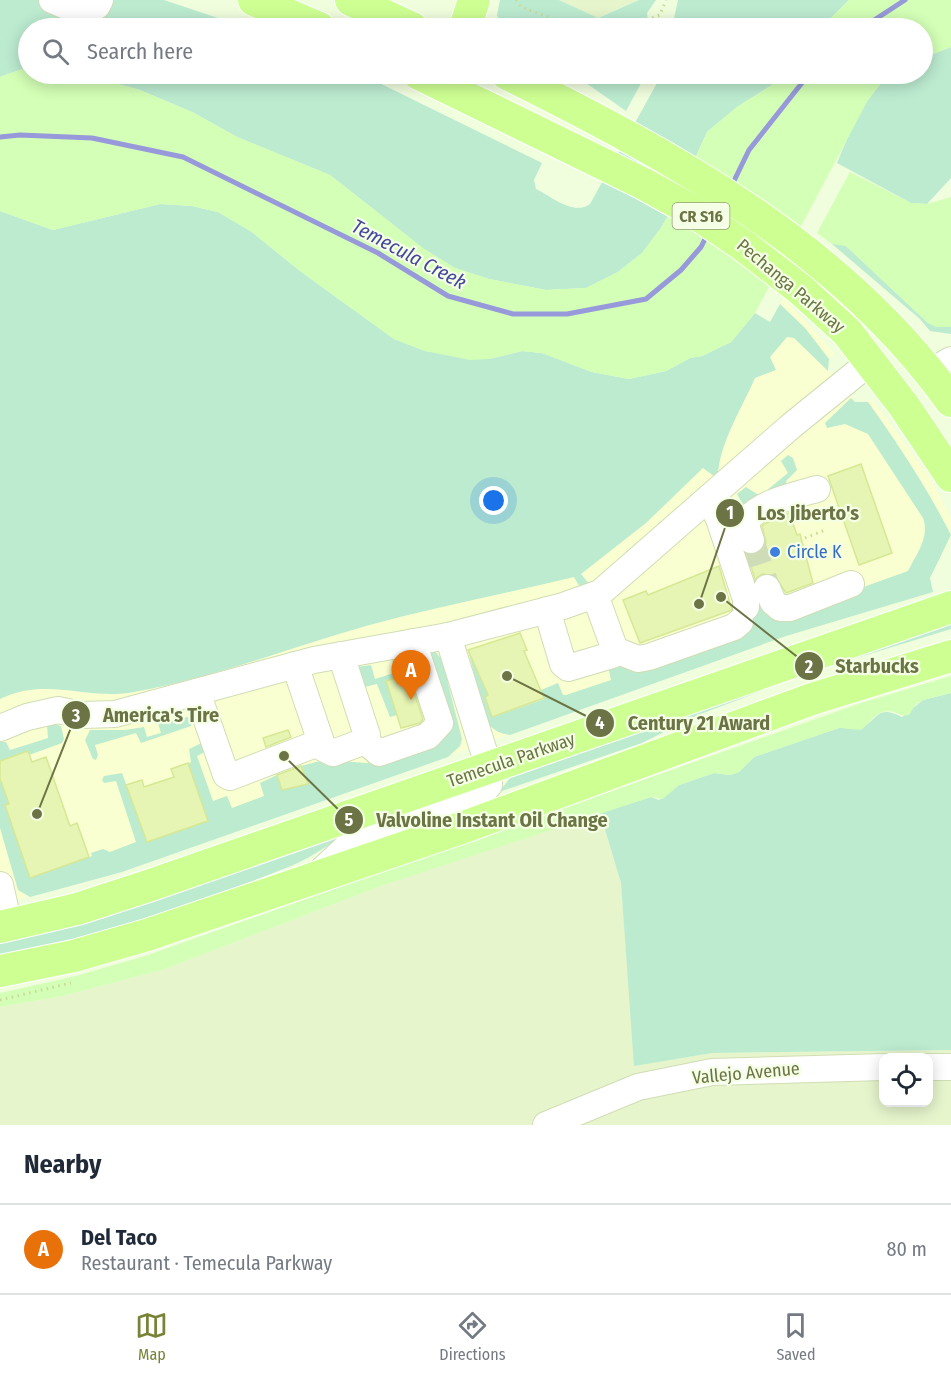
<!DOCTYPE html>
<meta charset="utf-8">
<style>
body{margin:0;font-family:"Fira Sans Condensed",sans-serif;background:#f2f2f3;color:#1f2937}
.controls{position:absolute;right:18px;bottom:18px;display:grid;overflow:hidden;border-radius:12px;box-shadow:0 3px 15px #0003}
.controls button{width:54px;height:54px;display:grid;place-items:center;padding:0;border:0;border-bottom:2px solid #e0e1e3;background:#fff;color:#1f2937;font:30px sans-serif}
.you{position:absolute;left:494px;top:501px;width:21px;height:21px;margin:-15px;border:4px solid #fff;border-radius:50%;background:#1a73e8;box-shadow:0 0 0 9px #1a73e833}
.badge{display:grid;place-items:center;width:39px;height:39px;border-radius:50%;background:#798338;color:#fff;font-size:20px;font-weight:700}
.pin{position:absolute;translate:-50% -50px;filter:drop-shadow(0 2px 3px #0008)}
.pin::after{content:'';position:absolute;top:32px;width:21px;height:18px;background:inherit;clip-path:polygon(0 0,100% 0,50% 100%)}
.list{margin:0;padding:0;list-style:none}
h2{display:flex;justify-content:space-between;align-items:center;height:78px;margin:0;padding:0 24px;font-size:26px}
h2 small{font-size:20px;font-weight:400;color:#747a83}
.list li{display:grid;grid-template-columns:39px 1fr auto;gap:18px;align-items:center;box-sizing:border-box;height:90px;padding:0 24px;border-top:2px solid #e0e1e3}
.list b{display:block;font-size:22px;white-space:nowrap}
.list p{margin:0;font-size:20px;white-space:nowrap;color:#747a83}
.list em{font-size:20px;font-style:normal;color:#747a83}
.icon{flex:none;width:33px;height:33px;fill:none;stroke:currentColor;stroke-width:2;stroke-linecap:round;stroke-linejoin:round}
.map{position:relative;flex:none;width:951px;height:1125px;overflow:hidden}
.search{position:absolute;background:#fff;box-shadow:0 3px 15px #0003;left:18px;right:18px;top:18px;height:66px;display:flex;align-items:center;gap:15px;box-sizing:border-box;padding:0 21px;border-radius:33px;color:#747a83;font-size:22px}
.sheet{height:168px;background:#fff}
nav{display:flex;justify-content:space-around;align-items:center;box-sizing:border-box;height:84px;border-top:2px solid #e0e1e3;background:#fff;font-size:16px;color:#747a83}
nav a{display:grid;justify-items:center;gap:3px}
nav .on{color:#798338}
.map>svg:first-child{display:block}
.residential{fill:#e6f5cc;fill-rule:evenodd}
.commercial{fill:#f9ffd0}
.green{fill:#bcebd0}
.sand{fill:#d3ffb6}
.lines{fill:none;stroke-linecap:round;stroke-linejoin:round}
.stream{stroke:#9799da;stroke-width:5}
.building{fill:#e6f4b4;stroke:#d6e893;stroke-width:1.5}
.minor-tunnel{stroke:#cfdcb8;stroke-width:26;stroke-dasharray:26 13;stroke-linecap:butt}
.minor-casing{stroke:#d1ddb5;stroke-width:28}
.major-casing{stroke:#fff;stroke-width:34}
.path{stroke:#cbd998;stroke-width:3;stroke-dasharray:1.5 4.5;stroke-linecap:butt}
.minor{stroke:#fff;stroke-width:26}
.major{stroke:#ceff93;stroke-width:32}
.shop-dot{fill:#3f7fe0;stroke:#f4ffe5;stroke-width:2}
.labels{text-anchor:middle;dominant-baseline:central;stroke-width:4.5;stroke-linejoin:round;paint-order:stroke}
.shield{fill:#f4ffe5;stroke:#959e75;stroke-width:1.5}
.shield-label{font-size:16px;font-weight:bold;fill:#6c7445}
.street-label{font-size:18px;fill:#6c7445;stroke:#f4ffe5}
.shop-label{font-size:18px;fill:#366cbe;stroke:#f4ffe5;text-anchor:start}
.water-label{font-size:20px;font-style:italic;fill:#45469f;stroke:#f4ffe5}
.leader{fill:none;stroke:#6c7445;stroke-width:2}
.callout-dot{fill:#6c7445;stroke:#f4ffe5;stroke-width:2}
.mark-label{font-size:18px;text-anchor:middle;font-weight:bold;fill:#fff}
.callout-label{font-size:20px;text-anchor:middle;font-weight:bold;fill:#6c7445;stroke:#f4ffe5;stroke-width:4.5;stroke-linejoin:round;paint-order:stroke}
</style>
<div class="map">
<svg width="951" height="1125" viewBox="0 0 951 1125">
<rect width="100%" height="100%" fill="#f0fede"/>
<g class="residential">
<path d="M559,0H639L597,18Z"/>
<path d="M600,813L621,883L635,1065L712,1053L951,1050V1125H0V1007L63,996L165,969L378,887ZM884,1058H928V1102H884Z"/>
</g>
<path class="commercial" d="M784,298L835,354L829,359L828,371L855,402H868L872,399L931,479L951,518V538L930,578L933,592L786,636L122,872L0,904V653L537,564L755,313L770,322Z"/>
<g class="green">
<path d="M0,0H164L248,28H28V67L0,77Z"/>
<path d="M500,0H559L598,18L639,0H656L647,13L649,28H502L497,15Z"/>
<path d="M678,0H849L821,28H675L673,23Z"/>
<path d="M951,47V178L927,204L911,203L837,163C847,139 869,84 895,74C902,71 914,74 922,74L923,58Z"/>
<path d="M83,74H361L542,163L534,180L536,189C552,197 574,216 590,204L662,74H782L775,83L737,107L707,132L674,205L661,228L642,253L618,272L586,288L546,290L489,279L455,268L424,249L330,175L237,137L194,113L140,90Z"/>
<path d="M573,74H646L626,111Z"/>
<path d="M160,204L192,206L218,212L252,232L300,271L394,339L425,351L489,359L522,351L542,353L592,372L629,379L666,371L690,358L702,356L731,342L755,313L770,322L780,304L805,328L829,359L828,371L794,338L787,337L770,357L776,370L755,378C743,406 719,444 718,475L715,477L703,468L646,523L581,574L590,585L581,589L574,577C505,594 435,607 366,626C289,648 213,678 134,692C88,701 46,676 0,699V211L53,230Z"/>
<path d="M839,243L846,246L928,323L951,327V334L930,331L920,319L832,244Z"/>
<path d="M851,398L855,402H868C899,445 927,488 951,535L930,578L933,592L786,636L510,735C499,733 494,731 487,722L468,650L488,695L485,697L493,717L544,699L541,690L558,683L563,695H566L611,680L608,666L750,626L756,612L721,508L726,504L731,512L743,505L737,494L746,487L760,496L788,473L781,461L788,455L793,458L797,470L786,481L788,491L740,544L757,591L767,601L844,594L908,571C917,553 930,537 923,518L868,434L845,424L827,428L825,423Z"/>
<path d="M951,624V629L814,671L698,715L642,743L499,792L514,773L910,635Z"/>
<path d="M434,650L442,660L462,739L460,746L448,757L122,872L30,897L18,890L0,828V779L9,804L5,806L25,851L21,853L30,878L92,856L91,853L103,849L110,852L136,842L116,781L104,783L102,780L104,776L122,773L147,842L208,821L188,764L191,762L189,749L204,742L207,751L197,756L213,801L227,796L232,808L264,796L260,783L277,775L282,790L307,784L301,766L324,760L367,763L431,741L424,654Z"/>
<path d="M404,655L415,671L386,681L397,715L390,717L377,684L364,687L357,667L371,665L375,679L394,673L392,658Z"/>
<path d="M951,693V1050L712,1053L634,1066L621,883L600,813L651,797L659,800L679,785L714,773L730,775L739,772L754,757L839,728C848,727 854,731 863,727C878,719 877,704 902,717L923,700Z"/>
<path d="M187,717L193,718L191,726L141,743L136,733L95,745L98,755L96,760L93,759L85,740L90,730H125L144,727L147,737L161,733L158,723Z"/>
<path d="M51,723L61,726L64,739L62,743L29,755L0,761V742H6L10,750L45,739L48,738L47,725Z"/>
<path d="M474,787C430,804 385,818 342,838C325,846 309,859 291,866C196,904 99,935 0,956V942L126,910Z"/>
</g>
<g class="sand">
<path d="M849,0H951V47L923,58L922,28H821Z"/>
<path d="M28,67V74H83L140,90L194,113L237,137L330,175L424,249L455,268L489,279L546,290L586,288L618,272L642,253L661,228L674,205L707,132L737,107L775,83L782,74H896L882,82L868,100L755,313L731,342L702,356L690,358L666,371L629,379L592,372L542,353L522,351L489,359L470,360L425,351L394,339L300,271L252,232L218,212L192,206L160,204L53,230L0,211V77Z"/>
<path d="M850,172L911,203L927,204L951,197V327H936L928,323L846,246L832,244L817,233Z"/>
<path d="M951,676V693L923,700L916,704L909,715C900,717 897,711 889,711C875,711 870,723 861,730L839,728L754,757L739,772L730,775L714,773L679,785L663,799L651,797L378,887L165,969L63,996L0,1007V993L76,976L145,956L861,703Z"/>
</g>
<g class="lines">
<g class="stream">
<path d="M862,28L905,0"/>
<path d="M0,137L20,135L92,138L183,157L378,253L448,296L513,314H567L646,299L681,270L701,247L708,233"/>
<path d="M731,187L749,150L809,74"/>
</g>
</g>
<g class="building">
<path d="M861,464L892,553L859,565L828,476Z"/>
<path d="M789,513L797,535L800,534L813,583L786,593L775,576L762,574L755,579L747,554H755L763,549L766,542L762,526L764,524Z"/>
<path d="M719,566L732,610L640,643L623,600L646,591L648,595Z"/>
<path d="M520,633L527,650L524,651L544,698L492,717L485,697L488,695L468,650Z"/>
<path d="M408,674L423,719L420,723L401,728L386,681Z"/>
<path d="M288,730L291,737L266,747L263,738Z"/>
<path d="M28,751L32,762L46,757L70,826L77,823L89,857L30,878L5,805L9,804L0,779V761Z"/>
<path d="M188,763L208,821L147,842L126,785L142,780L144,787L174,777L171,769Z"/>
<path d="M301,766L308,784L282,790L277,775Z"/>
</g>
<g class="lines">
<path class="minor-tunnel" d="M751,540L767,588"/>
<defs>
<g id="minor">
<path d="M52,0L78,11L97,6L100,0"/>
<path d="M930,372L951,360"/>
<path d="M707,500L718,516L746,599V607"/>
<path d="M751,540L746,526C747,505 800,494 817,489"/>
<path d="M767,588L773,602L780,608H790L851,584"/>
<path d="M547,610L563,664L568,668L612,655L615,650L595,595"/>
<path d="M615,650L638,659L649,657L734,627L740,622"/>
<path d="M295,665L323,748L333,753L365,741L367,735L341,655"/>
<path d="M197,692L226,775L230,777L321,742"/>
<path d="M0,728L27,717L58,710L82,715L115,714L314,660L448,636L563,606L600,593L791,426L870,362"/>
<path d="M365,741L379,753L428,736L440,723L413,642"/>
<path d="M317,875L348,846L363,836L482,793L489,785V768L448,636"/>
<path d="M0,885L9,925"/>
<path d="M928,1067H951"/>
<path d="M546,1125L638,1087L712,1072L884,1067"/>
</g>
<g id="major">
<path d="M254,0L319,28"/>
<path d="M351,0L412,28"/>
<path d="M465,28L474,0"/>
<path d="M419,74L644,184L691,210L744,246L801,290L847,332L904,406L951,476"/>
<path d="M507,74C672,156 841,247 951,401"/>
<path d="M0,927L77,909L148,886L951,607"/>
<path d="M0,971L74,956L147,935L467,826L812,699L951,656"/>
</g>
</defs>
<use href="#minor" class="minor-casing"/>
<use href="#major" class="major-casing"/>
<g class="path">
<path d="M516,0L521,7L578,28"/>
<path d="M624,28L660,15L666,0"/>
<path d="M805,538L825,530"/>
<path d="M0,1000L71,983"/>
</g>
<use href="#minor" class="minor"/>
<use href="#major" class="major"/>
</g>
<circle class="shop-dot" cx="775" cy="552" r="6"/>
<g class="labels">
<rect class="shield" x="672.5" y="203" width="57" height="26" rx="4.5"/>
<g class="shield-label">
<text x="701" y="216">CR S16</text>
</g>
<g class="street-label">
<text transform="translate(791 286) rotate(40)">Pechanga Parkway</text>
<text transform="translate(511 760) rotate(-19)">Temecula Parkway</text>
<text transform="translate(746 1073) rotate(-5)">Vallejo Avenue</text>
</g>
<g class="shop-label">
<text x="787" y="552">Circle K</text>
</g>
<g class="water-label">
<text transform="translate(409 254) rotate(28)">Temecula Creek</text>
</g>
</g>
<path class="leader" d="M699 604L730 513M721 597L809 666M37 814L76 715M507 676L600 723M284 756L349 820"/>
<g class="callout-dot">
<circle cx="699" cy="604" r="6"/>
<circle cx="721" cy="597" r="6"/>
<circle cx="37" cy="814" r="6"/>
<circle cx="507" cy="676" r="6"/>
<circle cx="284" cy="756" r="6"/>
<circle cx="730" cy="513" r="15"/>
<circle cx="809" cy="666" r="15"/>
<circle cx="76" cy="715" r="15"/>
<circle cx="600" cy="723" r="15"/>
<circle cx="349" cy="820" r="15"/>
</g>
<g class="mark-label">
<text x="730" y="519">1</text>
<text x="809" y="673">2</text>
<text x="76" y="722">3</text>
<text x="600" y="729">4</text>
<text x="349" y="826">5</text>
</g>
<g class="callout-label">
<text x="808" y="520">Los Jiberto's</text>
<text x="877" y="673">Starbucks</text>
<text x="161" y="722">America's Tire</text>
<text x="699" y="730">Century 21 Award</text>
<text x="492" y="827">Valvoline Instant Oil Change</text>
</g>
</svg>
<div class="controls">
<button><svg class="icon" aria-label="locate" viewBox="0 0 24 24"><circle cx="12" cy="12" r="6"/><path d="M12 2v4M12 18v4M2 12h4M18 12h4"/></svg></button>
</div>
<div class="you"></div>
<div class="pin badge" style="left:411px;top:700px;background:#e8710a">A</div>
<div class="search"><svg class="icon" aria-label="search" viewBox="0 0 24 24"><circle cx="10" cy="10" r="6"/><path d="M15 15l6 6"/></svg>Search here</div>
</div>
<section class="sheet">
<h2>Nearby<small></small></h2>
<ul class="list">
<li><span class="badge" style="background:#e8710a">A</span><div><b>Del Taco</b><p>Restaurant · Temecula Parkway</p></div><em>80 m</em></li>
</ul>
</section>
<nav>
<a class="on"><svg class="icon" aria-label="map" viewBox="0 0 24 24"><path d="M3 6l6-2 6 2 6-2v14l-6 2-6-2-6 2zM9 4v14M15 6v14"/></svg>Map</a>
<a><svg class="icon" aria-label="directions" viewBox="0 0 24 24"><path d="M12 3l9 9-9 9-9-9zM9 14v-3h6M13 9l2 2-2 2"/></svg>Directions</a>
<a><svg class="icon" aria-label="saved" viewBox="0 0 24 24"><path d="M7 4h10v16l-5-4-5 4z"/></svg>Saved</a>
</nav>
